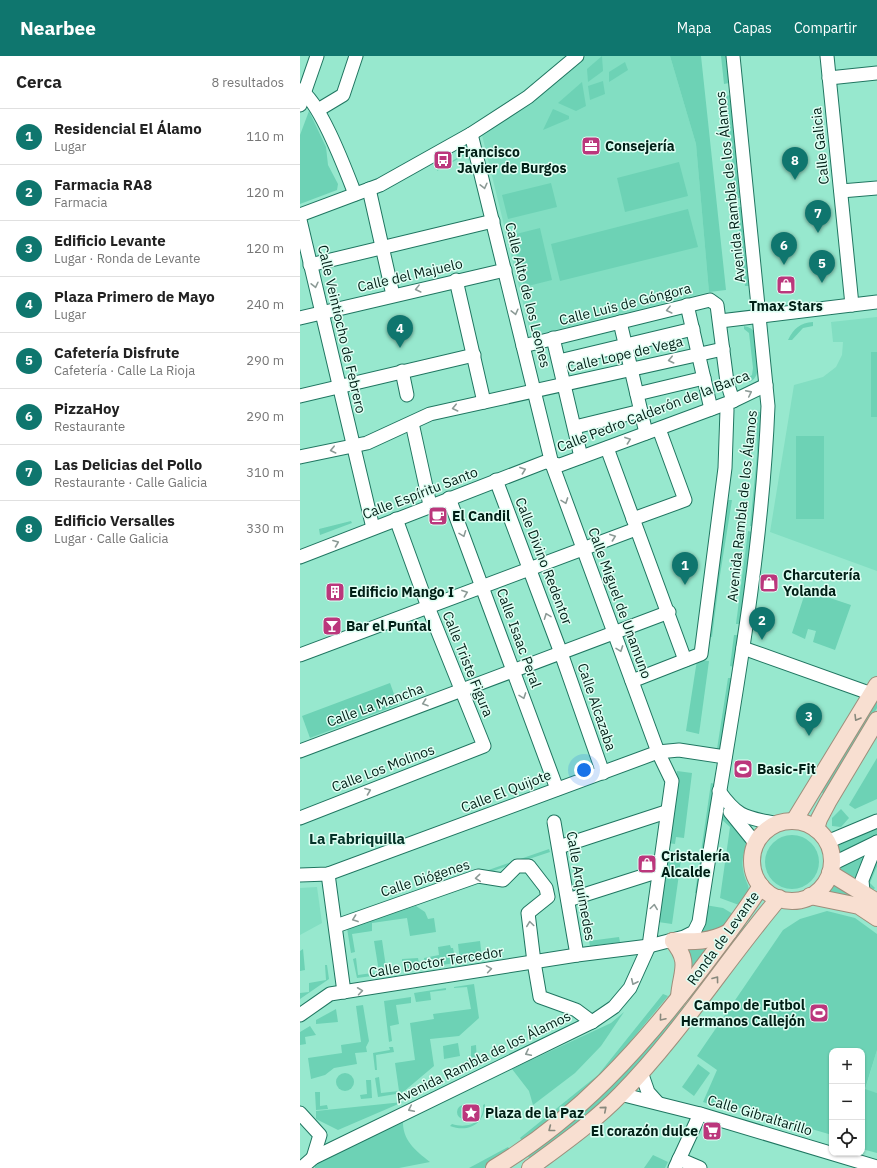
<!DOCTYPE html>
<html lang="es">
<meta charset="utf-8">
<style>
body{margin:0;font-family:"IBM Plex Sans",sans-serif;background:#f2f2f2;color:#222}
.controls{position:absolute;right:12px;bottom:12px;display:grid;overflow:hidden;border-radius:8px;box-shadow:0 1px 3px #0004}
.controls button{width:36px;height:36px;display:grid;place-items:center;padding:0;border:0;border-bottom:1px solid #e0e0e0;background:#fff;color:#222;font:20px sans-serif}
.you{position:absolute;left:284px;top:714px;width:14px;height:14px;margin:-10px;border:3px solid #fff;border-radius:50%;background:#1a73e8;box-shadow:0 0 0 6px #1a73e833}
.badge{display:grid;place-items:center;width:26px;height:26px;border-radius:50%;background:#0f766e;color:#fff;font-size:13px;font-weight:700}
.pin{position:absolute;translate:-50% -33px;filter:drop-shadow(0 1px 2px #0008)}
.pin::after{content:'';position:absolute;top:21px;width:14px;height:12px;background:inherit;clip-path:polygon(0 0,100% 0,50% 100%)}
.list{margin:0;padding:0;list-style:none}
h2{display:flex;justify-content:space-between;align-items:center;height:52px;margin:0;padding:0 16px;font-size:17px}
h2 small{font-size:13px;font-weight:400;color:#767676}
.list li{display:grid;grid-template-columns:26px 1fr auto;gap:12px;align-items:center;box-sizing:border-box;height:56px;padding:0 16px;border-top:1px solid #e0e0e0}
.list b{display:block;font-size:15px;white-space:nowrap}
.list p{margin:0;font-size:13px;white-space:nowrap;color:#767676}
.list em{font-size:13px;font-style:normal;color:#767676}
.icon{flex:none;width:22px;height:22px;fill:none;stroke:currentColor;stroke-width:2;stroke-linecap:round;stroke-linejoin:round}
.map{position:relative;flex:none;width:577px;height:1112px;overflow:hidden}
header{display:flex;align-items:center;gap:24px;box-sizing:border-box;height:56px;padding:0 20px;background:#0f766e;color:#fff}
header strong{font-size:19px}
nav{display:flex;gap:22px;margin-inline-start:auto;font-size:14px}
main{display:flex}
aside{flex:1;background:#fff}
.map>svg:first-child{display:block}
.built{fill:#82dec2}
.green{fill:#6dd2b5}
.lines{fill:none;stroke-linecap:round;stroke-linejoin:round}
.minor-casing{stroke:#207661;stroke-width:15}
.major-casing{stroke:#9e8e7b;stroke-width:18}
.minor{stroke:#fff;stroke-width:13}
.major{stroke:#f8dfd1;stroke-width:16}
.oneway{stroke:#8c9a96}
.oneway2{stroke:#88897d}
.labels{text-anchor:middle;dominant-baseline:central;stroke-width:3;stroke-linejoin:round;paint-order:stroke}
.poi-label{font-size:14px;font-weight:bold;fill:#001f16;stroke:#dffef3;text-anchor:start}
.street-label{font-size:14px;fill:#001f16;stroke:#dffef3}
.neighbourhood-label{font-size:15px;font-weight:bold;fill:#043328;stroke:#dffef3}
</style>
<header>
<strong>Nearbee</strong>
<nav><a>Mapa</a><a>Capas</a><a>Compartir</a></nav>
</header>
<main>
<aside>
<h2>Cerca<small>8 resultados</small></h2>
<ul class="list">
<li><span class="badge">1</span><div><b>Residencial El Álamo</b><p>Lugar</p></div><em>110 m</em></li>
<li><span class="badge">2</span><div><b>Farmacia RA8</b><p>Farmacia</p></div><em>120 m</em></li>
<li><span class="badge">3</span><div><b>Edificio Levante</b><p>Lugar · Ronda de Levante</p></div><em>120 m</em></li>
<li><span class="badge">4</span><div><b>Plaza Primero de Mayo</b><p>Lugar</p></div><em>240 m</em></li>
<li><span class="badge">5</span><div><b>Cafetería Disfrute</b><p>Cafetería · Calle La Rioja</p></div><em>290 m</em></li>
<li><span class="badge">6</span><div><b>PizzaHoy</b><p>Restaurante</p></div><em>290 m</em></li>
<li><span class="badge">7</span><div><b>Las Delicias del Pollo</b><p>Restaurante · Calle Galicia</p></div><em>310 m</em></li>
<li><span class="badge">8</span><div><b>Edificio Versalles</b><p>Lugar · Calle Galicia</p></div><em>330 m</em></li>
</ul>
</aside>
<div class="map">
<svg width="577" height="1112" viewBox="0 0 577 1112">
<rect width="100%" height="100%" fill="#97e8ce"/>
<g class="built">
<path d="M286,0H370L396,88L409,236L231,280L182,79L231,46Z"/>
<path d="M577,261V515L470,476L494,329L523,321L536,311L542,299L543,286H533L531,266Z"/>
<path d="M17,831L22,867L0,879V832Z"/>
<path d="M577,994V1037L565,1034Z"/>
</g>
<g class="green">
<path d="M302,0L303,15L288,26L287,13Z"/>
<path d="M370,0H401L426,234L409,236L396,88Z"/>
<path d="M421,0H426L429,27L424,28Z"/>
<path d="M325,6L328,14L309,26V16Z"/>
<path d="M303,25L305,38L290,44L288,30Z"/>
<path d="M282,26L286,50L276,55L258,47Z"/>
<path d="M430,39L440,142H436L426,40Z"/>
<path d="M253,53L269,60V63L243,74Z"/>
<path d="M9,55L26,91L28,109L38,128L37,134L0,148V79Z"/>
<path d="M167,96L169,105L165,99L137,115V114Z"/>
<path d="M379,106L388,140L325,156L317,122Z"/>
<path d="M251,127L257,151L208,163L202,139Z"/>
<path d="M437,151H441L449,230H445Z"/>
<path d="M388,153L398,191L260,225L251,188Z"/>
<path d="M240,172L252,224L224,231L212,179Z"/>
<path d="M513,266V270L503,272L492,284H488C494,272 500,267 513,266Z"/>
<path d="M444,270C448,271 452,272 454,276C456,282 459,312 457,317C456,321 453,325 449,326V321L452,319L453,312L449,277L444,273Z"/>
<rect x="571" y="296" width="6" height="65"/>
<path d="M457,356H460V398L453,470H450L457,398Z"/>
<rect x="496" y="380" width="28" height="83"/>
<path d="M426,444H432L420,519L412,581L406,580Z"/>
<path d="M51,465L52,467L20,479L19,473Z"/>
<path d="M448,475L452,476L440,568H436Z"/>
<path d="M506,534L551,549L535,594L513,586L516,575L508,573L505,583L492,577Z"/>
<path d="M434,579H438L434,611L430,610Z"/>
<path d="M397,604L409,605L399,678L386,675Z"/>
<path d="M428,622H432L422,694L417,693Z"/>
<path d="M90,627L98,649L10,682L2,660Z"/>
<path d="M577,639V652L525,738L519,735Z"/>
<path d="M577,702V743L555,753L549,749Z"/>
<path d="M377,715L392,717L384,782L376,781L375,788L368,787Z"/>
<path d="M411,727L415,728L400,837H395Z"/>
<path d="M541,753L549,762L541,771L532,770V762Z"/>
<path d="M422,754L447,785C445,793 441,804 443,813C446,834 456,828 439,849L420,842L430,771L420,762Z"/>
<path d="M577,773V779L538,797L536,789Z"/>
<circle cx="492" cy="806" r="27"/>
<path d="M249,793L250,796L178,820L177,818Z"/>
<path d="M367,794L374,795L373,802L381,804L372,868L358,866Z"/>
<path d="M568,797L556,826L537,818L539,811Z"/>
<path d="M577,798V810L570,827L575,832L572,835L570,833L567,823Z"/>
<path d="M536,827L567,843L526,839Z"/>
<path d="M405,849L423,852L433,858L425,870L411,879L397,877Z"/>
<path d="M116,850L125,856L128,863L134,862L136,876L110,880L107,862L72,867V875L52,878L55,896L51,897L47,872Z"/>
<path d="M527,855L555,862L577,878V994L565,1033L577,1037V1097L562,1093V995H532V1079L433,1050L432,1055L403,1046L417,1014L397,1000L483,874L500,863Z"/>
<path d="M444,868L449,872L393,945L387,941Z"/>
<path d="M319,881L320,886L290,890L289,885Z"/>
<path d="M82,884L87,918L57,922L53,903L56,902L58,919L79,916L74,885Z"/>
<path d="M180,885L182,902L160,906L158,888Z"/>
<path d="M413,887L386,922L384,888Z"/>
<path d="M150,889L151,892H153L156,907L126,911L124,902L139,899L138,891Z"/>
<path d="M3,893L5,914L0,915V895Z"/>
<path d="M118,902L120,912L103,915L102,903Z"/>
<path d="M25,909H27L29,923L0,943V937L9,936V927L26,924Z"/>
<path d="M174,928L179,962L159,980L130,983L134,1010L102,1037L78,1041L75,1022L79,1021L81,1037L99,1035L95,1007L115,1004L110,967L134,963L133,958L171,953L167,931L154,932V931Z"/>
<path d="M146,932V934L130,936L131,944L116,946L114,937Z"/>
<path d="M363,938L368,940L296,1027L223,1086L220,1082L298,1019Z"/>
<path d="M111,941V947L96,949L99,968L90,970L92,985L89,986L84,945Z"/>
<path d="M381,948L386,952L344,1002L297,1052L230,1104L228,1100L271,1067L309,1032L347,991Z"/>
<path d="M63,949L69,985L66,991L67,996L55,997L57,1008L34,1012L25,1019L11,1023L8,1002L42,997L41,989L61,986L56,950Z"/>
<path d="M36,953L38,966L16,968V964Z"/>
<path d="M324,956L301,990L275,1017L233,1049L229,1035L212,1013L311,967Z"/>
<path d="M10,970L16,979L5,981L6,988L0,989V976Z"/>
<path d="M158,987L160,1000L144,1003L143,990Z"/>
<path d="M176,989L177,1006L162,1014L160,1009L171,1002V990Z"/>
<path d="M89,991H93L94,996L76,999L77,1014H75L73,997L90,994Z"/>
<path d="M398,1008L410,1017L394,1040L382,1031Z"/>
<circle cx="45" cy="1026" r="9"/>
<path d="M66,1024H71L72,1042L61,1043L60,1039L67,1038Z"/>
<path d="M15,1036H20V1050L27,1049L28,1053L16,1054Z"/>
<path d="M103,1046L38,1074L16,1063V1055Z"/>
<path d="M185,1048C185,1068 168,1077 150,1070L152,1068C167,1073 185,1067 183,1049Z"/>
<circle cx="164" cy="1056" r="7"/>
<path d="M103,1064C102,1084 115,1094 130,1106L99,1112H15V1108L27,1100Z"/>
<path d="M208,1091L211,1095L184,1112H169Z"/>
<path d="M353,1099L368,1106L365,1112H344Z"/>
</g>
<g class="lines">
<defs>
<g id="minor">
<path d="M527,0L552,249"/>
<path d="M529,22L577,17"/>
<path d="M0,34C20,45 46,115 55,138"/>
<path d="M0,49L17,0"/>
<path d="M18,54L43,39L56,0"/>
<path d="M69,133L93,239"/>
<path d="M541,135L577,132"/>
<path d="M0,159L80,129L171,78L228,41L277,0"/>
<path d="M0,164L73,472"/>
<path d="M10,209L193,165"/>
<path d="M156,224L184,346"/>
<path d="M387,249L411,353"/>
<path d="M0,262L205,214"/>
<path d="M420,265L577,246"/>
<path d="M320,266L346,377"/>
<path d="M253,282L281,401"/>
<path d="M223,290L410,244L417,249L427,326L433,345"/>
<path d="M259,305L393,273"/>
<path d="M102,315L107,339"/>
<path d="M337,338L404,322"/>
<path d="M0,340L174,299"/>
<path d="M112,367L130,449"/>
<path d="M275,371L341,355"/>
<path d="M307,392L385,604"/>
<path d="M0,401L67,387L130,358L423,293"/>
<path d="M196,424L261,597L303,717"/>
<path d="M149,442L257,733"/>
<path d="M333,463L385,444L359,373"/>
<path d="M0,501L245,406L260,409L433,345L466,329"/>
<path d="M443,592L572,638"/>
<path d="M0,599L336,473"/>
<path d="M332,625L401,598L425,412L427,354"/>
<path d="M0,695L369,556"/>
<path d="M419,735C439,763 446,761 478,768"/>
<path d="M430,756L456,788"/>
<path d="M0,762L184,690L128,551L96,463"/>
<path d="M254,766L277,899"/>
<path d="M527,786L577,765"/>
<path d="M259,791L366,756"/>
<path d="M532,808L577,786"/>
<path d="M28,818L44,936"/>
<path d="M0,819L28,818L358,696L379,694L425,701"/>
<path d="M563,836L562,824L577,786"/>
<path d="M268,844L359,815"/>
<path d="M36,870L178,820L203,824L217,810H229L246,832L248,841L228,857L234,906L240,941L276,954L292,966"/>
<path d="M0,959L30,938L277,899L349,890L384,881L394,876L399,866C424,695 461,524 468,350L433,0"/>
<path d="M341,1016L348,1036L357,1046"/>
<path d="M320,1038L400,1058L577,1111"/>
<path d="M0,1057L20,1079L13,1102"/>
<path d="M379,1103L400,1112"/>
<path d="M5,1109L13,1102L292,966L314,951L330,932L349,890L372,725L358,696L252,408L171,78"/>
<path d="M375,1112L400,1058"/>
</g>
<g id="major">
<path d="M494,765L577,629"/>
<circle cx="492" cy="805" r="40"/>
<path d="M516,773L519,763L528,746L577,664"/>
<path d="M530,817L577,846"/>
<path d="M510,840L559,850L577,862"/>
<path d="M373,885C391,907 381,915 379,941"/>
<path d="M373,885C394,886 410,886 429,876"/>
<path d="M194,1112C278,1062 340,993 399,916C420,888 442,860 461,830"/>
<path d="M230,1112C261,1089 294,1066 321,1038C380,978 425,906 479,842"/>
</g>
</defs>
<use href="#minor" class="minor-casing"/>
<use href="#major" class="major-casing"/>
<use href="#minor" class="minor"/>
<use href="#major" class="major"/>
</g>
<defs><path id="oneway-chevron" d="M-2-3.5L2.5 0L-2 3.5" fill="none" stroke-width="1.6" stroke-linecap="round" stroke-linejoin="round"/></defs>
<g class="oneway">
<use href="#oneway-chevron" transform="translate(184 130) rotate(76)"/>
<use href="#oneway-chevron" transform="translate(15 229) rotate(77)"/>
<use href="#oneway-chevron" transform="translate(118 233) rotate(166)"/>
<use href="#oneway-chevron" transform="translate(369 254) rotate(166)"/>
<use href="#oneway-chevron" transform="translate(215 256) rotate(76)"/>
<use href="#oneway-chevron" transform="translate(371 304) rotate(167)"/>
<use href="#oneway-chevron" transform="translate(449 337) rotate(-26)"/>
<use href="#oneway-chevron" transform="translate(155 352) rotate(167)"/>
<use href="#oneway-chevron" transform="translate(328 384) rotate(-20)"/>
<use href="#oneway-chevron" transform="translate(33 394) rotate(167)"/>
<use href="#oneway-chevron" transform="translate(223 414) rotate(-20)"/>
<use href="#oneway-chevron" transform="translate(265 445) rotate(70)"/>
<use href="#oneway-chevron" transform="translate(163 478) rotate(69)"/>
<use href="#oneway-chevron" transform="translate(313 481) rotate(-20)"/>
<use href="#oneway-chevron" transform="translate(36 487) rotate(-21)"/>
<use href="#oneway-chevron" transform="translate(165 537) rotate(-20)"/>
<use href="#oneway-chevron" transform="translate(247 560) rotate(-111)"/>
<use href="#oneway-chevron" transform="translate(320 593) rotate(70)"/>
<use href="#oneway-chevron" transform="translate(223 640) rotate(70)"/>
<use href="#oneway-chevron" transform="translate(125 647) rotate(161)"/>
<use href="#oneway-chevron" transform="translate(68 735) rotate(-21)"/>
<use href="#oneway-chevron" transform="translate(178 822) rotate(175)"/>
<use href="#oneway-chevron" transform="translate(354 851) rotate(-82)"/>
<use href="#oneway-chevron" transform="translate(55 863) rotate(160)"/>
<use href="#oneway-chevron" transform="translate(230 868) rotate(-98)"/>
<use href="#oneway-chevron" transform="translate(189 913) rotate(-9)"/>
<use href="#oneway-chevron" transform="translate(334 926) rotate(115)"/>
<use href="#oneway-chevron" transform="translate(60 935) rotate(-8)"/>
<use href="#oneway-chevron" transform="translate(228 997) rotate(154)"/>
<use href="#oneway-chevron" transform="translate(111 1053) rotate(154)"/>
</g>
<g class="oneway2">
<use href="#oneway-chevron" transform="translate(557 662) rotate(121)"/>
<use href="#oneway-chevron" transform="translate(416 923) rotate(-53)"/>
<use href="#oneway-chevron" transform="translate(362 962) rotate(130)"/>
<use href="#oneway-chevron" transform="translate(304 1053) rotate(-41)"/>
<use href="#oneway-chevron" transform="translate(251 1073) rotate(142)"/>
</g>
<defs>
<symbol id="office-square" viewBox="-11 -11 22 22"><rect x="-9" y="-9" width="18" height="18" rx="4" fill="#bb377c" stroke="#dffef3"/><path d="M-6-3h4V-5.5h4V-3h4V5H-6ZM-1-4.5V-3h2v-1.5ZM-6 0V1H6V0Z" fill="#fff"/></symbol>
<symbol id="bus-square" viewBox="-11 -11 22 22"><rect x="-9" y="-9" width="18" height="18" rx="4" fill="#bb377c" stroke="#dffef3"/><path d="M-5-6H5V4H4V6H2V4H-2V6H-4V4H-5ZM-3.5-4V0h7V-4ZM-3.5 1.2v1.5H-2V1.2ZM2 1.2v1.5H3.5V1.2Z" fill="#fff"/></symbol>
<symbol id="shop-square" viewBox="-11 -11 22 22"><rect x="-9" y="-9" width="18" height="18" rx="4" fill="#bb377c" stroke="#dffef3"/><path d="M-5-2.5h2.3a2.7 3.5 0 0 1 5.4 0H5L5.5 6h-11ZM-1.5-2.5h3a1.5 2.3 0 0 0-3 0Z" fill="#fff"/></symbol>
<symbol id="cafe-square" viewBox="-11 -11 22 22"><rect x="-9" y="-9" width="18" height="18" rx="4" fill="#bb377c" stroke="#dffef3"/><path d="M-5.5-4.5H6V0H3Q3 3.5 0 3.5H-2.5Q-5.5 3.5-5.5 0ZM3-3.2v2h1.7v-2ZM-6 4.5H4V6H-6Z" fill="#fff"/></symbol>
<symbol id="building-square" viewBox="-11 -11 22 22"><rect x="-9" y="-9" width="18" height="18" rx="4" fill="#bb377c" stroke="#dffef3"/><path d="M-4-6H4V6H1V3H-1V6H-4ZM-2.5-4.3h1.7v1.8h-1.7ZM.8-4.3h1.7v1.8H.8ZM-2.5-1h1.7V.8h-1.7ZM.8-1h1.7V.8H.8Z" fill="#fff"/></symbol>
<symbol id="bar-square" viewBox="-11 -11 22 22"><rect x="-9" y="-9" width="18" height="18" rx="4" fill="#bb377c" stroke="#dffef3"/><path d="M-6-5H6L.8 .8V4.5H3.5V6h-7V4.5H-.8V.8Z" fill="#fff"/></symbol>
<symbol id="stadium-square" viewBox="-11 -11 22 22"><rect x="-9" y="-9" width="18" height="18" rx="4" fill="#bb377c" stroke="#dffef3"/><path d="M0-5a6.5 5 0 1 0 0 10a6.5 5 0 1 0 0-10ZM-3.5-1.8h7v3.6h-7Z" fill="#fff"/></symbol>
<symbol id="sight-square" viewBox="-11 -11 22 22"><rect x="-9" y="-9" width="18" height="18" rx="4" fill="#bb377c" stroke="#dffef3"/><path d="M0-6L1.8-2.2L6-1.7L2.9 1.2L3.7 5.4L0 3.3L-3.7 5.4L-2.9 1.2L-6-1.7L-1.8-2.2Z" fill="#fff"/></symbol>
<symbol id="supermarket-square" viewBox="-11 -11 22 22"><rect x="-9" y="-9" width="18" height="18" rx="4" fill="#bb377c" stroke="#dffef3"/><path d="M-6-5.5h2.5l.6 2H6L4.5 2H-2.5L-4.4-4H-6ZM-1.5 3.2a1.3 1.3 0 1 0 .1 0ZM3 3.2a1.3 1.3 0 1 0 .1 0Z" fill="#fff"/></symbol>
</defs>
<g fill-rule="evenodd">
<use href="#office-square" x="280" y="79" width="22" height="22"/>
<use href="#bus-square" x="132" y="93" width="22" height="22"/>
<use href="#shop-square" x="475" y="218" width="22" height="22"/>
<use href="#cafe-square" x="127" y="449" width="22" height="22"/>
<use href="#shop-square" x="458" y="516" width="22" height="22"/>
<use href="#building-square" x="24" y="525" width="22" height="22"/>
<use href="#bar-square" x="21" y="559" width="22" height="22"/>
<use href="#stadium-square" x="432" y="702" width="22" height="22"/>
<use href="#shop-square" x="336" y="797" width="22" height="22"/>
<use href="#stadium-square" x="508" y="946" width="22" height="22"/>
<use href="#sight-square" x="160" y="1046" width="22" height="22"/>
<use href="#supermarket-square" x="401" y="1064" width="22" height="22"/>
</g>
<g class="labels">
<g class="poi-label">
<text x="305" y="90">Consejería</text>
<text x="157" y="96">Francisco<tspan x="157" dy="16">Javier de Burgos</tspan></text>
<text x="486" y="250" text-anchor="middle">Tmax Stars</text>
<text x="152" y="460">El Candil</text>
<text x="483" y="519">Charcutería<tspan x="483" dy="16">Yolanda</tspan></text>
<text x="49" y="536">Edificio Mango I</text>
<text x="46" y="570">Bar el Puntal</text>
<text x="457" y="713">Basic-Fit</text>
<text x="361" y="800">Cristalería<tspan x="361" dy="16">Alcalde</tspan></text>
<text x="505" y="949" text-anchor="end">Campo de Futbol<tspan x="505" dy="16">Hermanos Callejón</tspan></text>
<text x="185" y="1057">Plaza de la Paz</text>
<text x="398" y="1075" text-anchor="end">El corazón dulce</text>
</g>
<g class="street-label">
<text transform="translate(520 90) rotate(-96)">Calle Galicia</text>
<text transform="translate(430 131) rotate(-96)">Avenida Rambla de los Álamos</text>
<text transform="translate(110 219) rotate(-13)">Calle del Majuelo</text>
<text transform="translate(228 239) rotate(76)">Calle Alto de los Leones</text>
<text transform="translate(325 248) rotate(-14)">Calle Luis de Góngora</text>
<text transform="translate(42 273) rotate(77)">Calle Veintiocho de Febrero</text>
<text transform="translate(325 298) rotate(-13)">Calle Lope de Vega</text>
<text transform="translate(353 355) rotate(-21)">Calle Pedro Calderón de la Barca</text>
<text transform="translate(120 437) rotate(-21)">Calle Espíritu Santo</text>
<text transform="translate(442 450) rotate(-84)">Avenida Rambla de los Álamos</text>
<text transform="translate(244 505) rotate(69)">Calle Divino Redentor</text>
<text transform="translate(320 547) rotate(70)">Calle Miguel de Unamuno</text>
<text transform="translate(219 582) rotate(70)">Calle Isaac Peral</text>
<text transform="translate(168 608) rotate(68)">Calle Triste Figura</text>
<text transform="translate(75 649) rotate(-20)">Calle La Mancha</text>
<text transform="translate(297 651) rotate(71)">Calle Alcazaba</text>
<text transform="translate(83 712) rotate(-21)">Calle Los Molinos</text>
<text transform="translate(206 735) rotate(-21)">Calle El Quijote</text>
<text transform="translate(125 822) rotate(-18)">Calle Diógenes</text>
<text transform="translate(281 830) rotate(80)">Calle Arquímedes</text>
<text transform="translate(423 882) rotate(-54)">Ronda de Levante</text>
<text transform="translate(136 906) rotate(-9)">Calle Doctor Tercedor</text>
<text transform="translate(183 1001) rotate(-26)">Avenida Rambla de los Álamos</text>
<text transform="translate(460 1059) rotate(17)">Calle Gibraltarillo</text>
</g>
<g class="neighbourhood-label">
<text x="57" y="782">La Fabriquilla</text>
</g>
</g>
</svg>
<div class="controls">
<button>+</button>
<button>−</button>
<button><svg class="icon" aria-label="locate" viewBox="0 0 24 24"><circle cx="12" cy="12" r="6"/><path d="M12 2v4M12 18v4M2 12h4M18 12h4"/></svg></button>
</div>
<div class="you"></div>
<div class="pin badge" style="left:385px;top:529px">1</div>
<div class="pin badge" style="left:462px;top:584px">2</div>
<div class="pin badge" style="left:509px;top:680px">3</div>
<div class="pin badge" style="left:100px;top:292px">4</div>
<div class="pin badge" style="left:522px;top:227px">5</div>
<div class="pin badge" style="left:484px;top:209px">6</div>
<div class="pin badge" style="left:518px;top:177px">7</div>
<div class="pin badge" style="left:495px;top:124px">8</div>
</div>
</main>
